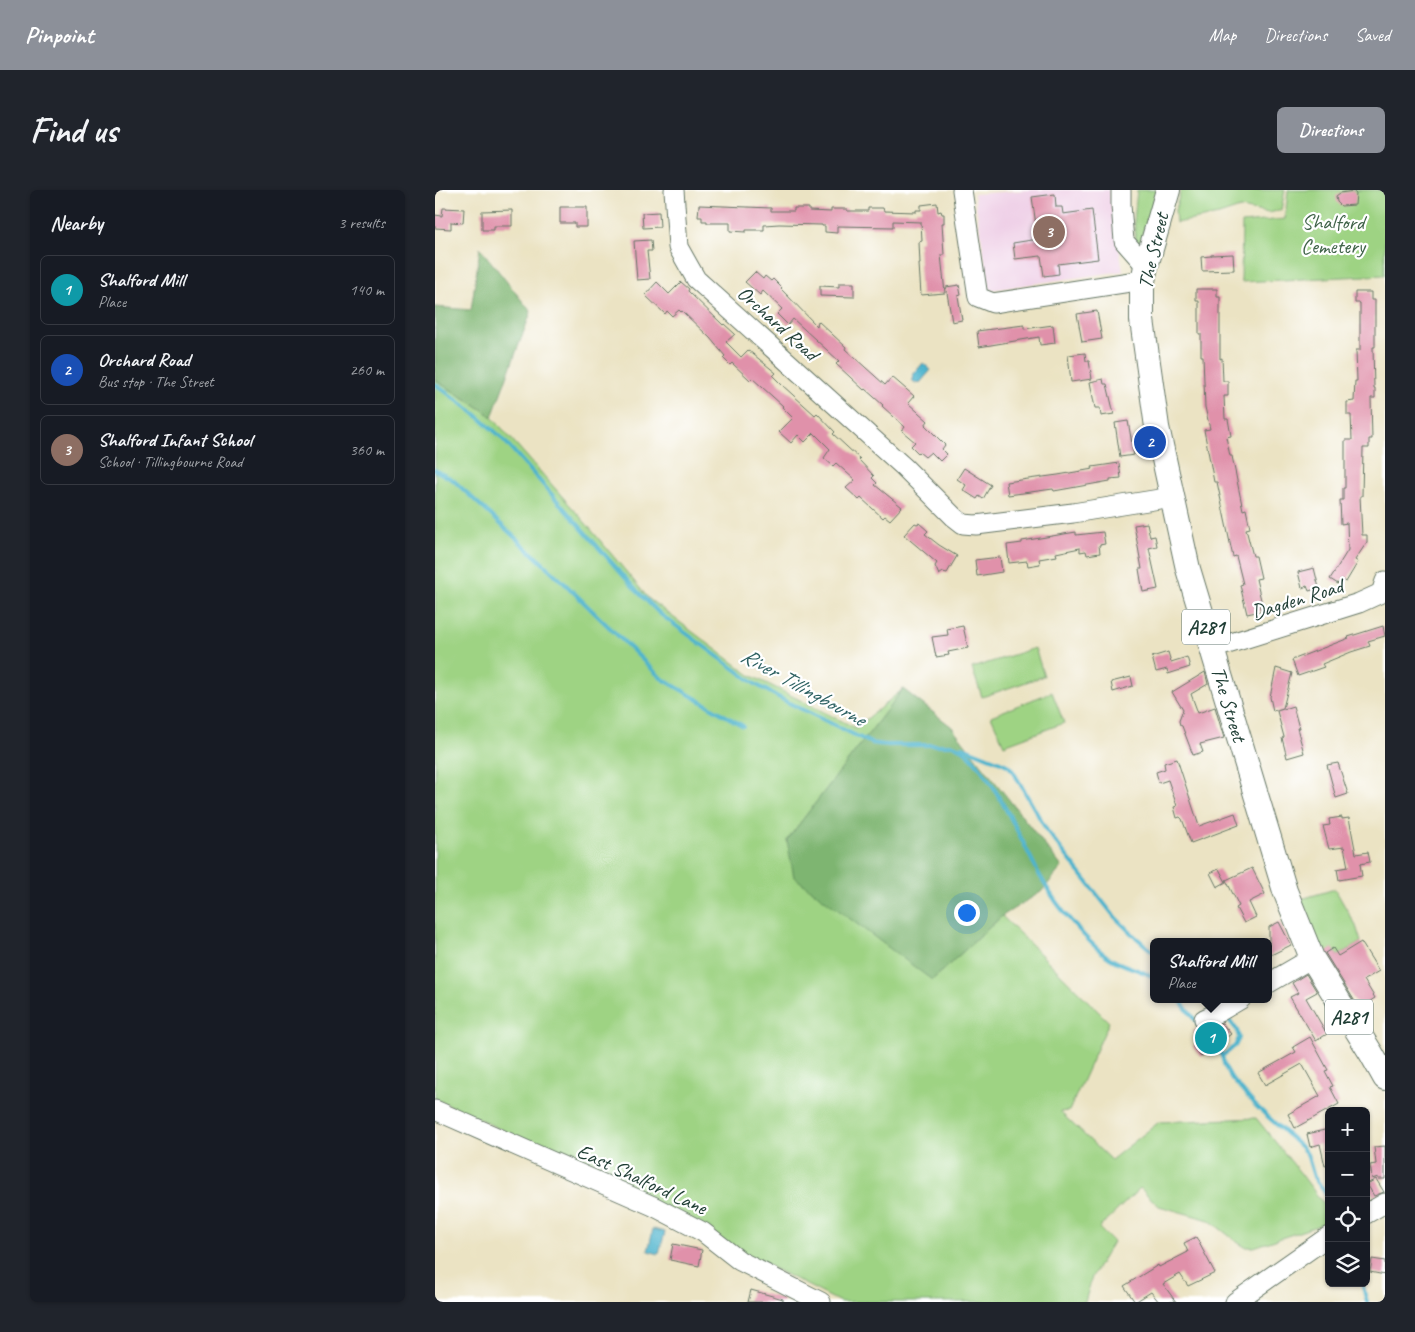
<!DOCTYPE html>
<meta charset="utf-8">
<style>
body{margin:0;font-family:Caveat,sans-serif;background:#20242c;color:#f1f3f6}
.controls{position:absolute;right:15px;bottom:15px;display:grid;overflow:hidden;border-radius:8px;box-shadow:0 1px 4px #0004}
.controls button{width:45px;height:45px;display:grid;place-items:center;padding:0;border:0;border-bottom:1px solid #363941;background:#171b24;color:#f1f3f6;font:25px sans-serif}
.you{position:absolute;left:531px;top:722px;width:18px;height:18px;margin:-12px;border:4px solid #fff;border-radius:50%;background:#1a73e8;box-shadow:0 0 0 8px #1a73e833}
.badge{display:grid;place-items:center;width:32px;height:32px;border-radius:50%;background:#8c9099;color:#fff;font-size:16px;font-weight:700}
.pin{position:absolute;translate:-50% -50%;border:2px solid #fff;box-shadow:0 1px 5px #0006}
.popup{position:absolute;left:715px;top:748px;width:122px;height:65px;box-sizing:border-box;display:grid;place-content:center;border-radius:8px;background:#171b24;filter:drop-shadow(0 1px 4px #0005);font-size:16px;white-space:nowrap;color:#9ea1a6}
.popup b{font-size:19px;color:#f1f3f6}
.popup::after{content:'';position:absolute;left:50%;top:100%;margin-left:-10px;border:10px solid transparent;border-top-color:#171b24}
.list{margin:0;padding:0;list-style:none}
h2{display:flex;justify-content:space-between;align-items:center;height:65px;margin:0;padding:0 20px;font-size:21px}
h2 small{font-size:16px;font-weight:400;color:#9ea1a6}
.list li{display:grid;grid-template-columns:32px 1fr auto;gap:15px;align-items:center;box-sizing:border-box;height:70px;margin:0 10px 10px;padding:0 10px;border:1px solid #363941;border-radius:8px}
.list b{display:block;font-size:19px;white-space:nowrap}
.list p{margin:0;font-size:16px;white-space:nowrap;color:#9ea1a6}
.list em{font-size:16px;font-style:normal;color:#9ea1a6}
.icon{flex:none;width:28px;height:28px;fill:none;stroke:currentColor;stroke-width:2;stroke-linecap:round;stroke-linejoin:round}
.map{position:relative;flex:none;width:950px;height:1112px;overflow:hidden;border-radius:8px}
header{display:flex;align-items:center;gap:30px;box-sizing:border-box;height:70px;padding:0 25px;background:#8c9099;color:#fff}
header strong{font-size:24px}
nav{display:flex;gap:28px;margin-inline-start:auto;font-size:18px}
.intro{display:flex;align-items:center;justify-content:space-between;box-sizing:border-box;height:120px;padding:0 30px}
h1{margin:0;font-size:35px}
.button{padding:12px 22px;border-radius:8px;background:#8c9099;color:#fff;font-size:18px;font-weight:700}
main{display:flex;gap:30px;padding:0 30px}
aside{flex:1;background:#171b24;border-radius:8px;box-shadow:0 1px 4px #0004}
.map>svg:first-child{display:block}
.built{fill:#efd0e7}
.green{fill:#9ed383;stroke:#5e885c}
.forest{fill:#7eb571;stroke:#4e7952}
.water{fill:#4eb4cd;stroke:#367880}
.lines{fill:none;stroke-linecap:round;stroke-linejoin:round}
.stream{stroke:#4eb4cd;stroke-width:4}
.building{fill:#e091aa}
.minor-casing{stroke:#676;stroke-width:21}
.major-casing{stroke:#676;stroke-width:26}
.minor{stroke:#fff;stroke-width:19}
.major{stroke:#fff;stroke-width:24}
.labels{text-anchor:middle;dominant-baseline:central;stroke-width:4.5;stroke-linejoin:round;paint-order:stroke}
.shield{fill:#fff;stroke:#627771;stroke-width:1}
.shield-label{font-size:20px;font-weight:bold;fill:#1f3d34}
.park-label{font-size:21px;fill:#3f6248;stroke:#fff}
.street-label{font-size:21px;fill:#1f3d34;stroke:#fff}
.water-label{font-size:22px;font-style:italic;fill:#2d6162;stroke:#fff}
</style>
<header>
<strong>Pinpoint</strong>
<nav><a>Map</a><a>Directions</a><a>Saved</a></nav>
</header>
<div class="intro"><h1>Find us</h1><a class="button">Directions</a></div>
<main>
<aside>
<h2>Nearby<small>3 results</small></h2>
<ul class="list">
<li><span class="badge" style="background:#0f9aa8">1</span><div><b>Shalford Mill</b><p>Place</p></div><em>140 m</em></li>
<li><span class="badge" style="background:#1a4fb4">2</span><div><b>Orchard Road</b><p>Bus stop · The Street</p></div><em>260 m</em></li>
<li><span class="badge" style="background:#8d6e63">3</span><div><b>Shalford Infant School</b><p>School · Tillingbourne Road</p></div><em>360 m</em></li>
</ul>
</aside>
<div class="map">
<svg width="950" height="1112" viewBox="0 0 950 1112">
<rect width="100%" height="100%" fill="#fff"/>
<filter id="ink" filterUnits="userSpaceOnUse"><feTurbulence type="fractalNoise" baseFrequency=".02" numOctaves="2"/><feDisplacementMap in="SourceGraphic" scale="10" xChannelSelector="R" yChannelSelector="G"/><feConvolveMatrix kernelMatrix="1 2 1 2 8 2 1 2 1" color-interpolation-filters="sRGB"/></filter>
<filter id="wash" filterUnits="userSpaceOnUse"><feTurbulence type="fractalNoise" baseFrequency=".0096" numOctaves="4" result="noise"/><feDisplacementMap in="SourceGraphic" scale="20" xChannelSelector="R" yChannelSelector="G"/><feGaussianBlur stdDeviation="1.12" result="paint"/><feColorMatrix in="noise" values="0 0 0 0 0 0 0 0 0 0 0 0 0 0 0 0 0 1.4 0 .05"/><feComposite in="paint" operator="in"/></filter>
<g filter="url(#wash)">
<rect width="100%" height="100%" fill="#ebe3c3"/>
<path class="built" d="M593,0H674L688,81L555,100L539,4Z"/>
<g class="green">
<path d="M702,0H722L702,60L699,31Z"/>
<path d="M746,0H850L846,20L834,23L805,18L784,25L741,33L740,20Z"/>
<path d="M853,0H950V85L806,92L807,33L850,29Z"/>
<path d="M0,190L45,218L57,227L148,330L214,409L315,485L421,538L468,499L352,650L497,790L567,726L674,832L634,921L625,922L676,970L724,932L821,928L867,985L887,1012L894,1023V1032L819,1057H810L802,1052L774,1030L724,1016L705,998L664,1038L678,1052L657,1087L650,1112H405L35,924L0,909Z"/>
<path d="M600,458L609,486L547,507L537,478Z"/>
<path d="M617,502L629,533L569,555L556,526Z"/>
<path d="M900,699L921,736L926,752L903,766L898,759L887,765L863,710Z"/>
</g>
<g class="forest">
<path d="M45,58L96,122L57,227L45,218L0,190V117L36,120Z"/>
<path d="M468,499L517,537L627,677L606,702L567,726L497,790L359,687L352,650Z"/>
</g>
<g class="water">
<path d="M488,173L496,180L484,194L482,192L480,193L477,190L479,188L477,186Z"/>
<path d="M218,1039L230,1042L224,1064L213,1061Z"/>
</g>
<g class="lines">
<g class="stream">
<path d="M0,194L39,223L66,247L200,399L225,424L320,494L352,512L436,553L450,555H518C548,561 590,658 605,686C614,702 625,719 638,733C649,746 664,763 680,771C692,777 706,780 718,787"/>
<path d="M0,280L18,290L127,391L226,488L308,536"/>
<path d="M528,557L568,573L574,576L579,583L612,641L679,726L696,743L718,762"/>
<path d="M744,809L765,837"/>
<path d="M774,809L782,816"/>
<path d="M780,856L787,866L790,877L797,889L820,915L865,956L872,964L879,987L894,1008"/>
<path d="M787,866L800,856L804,848L802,840L793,829"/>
<path d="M927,1093L932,1112"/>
</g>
</g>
<g id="blocks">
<g class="building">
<path d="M918,1L921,4L920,15L906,16L902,12L901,6L905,3Z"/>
<path d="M620,4L621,17H627L628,24L657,20L663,69L623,74L624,84L609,86L606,66L580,69L578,53L603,49L597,7Z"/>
<path d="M502,13L503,22L506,21L507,24H509V33H507L509,65H506L510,103L486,105L484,74H485L484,52L487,51L486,32L458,31V37L402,36V43L390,42V36H387V35L344,34L329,35V40H311V42L295,41V33H272V31H267V27H263L264,15L336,18V21H359V18H374V21L396,22V19H412V21H433V18H448L449,21L481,22V20H486V15Z"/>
<path d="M125,17H152V37H140V33H125Z"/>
<path d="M8,18L29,19L28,33L16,32V39L0,38V25L7,26Z"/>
<path d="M77,20V36H59V40H47V21Z"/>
<path d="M224,22L225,37L208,38L207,23Z"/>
<path d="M216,50L217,61H212L215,89L202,90L199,51Z"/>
<path d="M798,64L799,80L767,81L766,67L776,66V65Z"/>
<path d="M320,82L328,89L330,86L336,91L338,89L347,98L346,99L382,136L383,131L411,157L410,159L450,195L457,187L479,206L473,213L493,231L490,235L510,255L507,259L512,264L505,271L496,262L490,267L484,262L483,263L476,256L480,252L467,241L470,237L447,216L448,215L430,199L429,200L401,174L404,171L358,129L353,135L342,124L347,119L328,101L325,105L310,92Z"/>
<path d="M222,92L234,104L246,92L254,99L253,101L288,135L289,134L300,144L291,152L306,167L313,160L341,183L338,186L347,195L380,225L382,223L400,242L398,244L425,269L424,270L439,286L437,288L442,293L440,295L467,317L455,330L450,326L448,328L426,308L424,310L411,298L420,290L401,273L398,276L389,268L395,259L379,243L370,252L363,245L356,253L344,242L358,228L347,217L348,216L317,188L315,190L297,173L295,175L288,168L290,166L275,148L247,121L246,122L244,120L237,126L232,121L230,124L210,105Z"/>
<path d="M404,93H419V107L385,106V96L404,97Z"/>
<path d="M524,95L526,105L523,106L527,130L517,132L511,97Z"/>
<path d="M761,99H782V107H785V169L787,168L788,191H793V206H789L790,229H793L796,246L791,247L795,266H797L808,320L811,319L815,338L811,339L818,366H821L826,388L821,389L827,414H824L826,421L812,424L805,395L808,394L801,366L798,367L782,292H779L769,240L775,239L770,217L768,166H766V144H764V111H761Z"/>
<path d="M920,102H936V110H940V157H938L939,198H940V208H936L937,249H934V258H928L927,306H925L927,345H932V352L920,370L923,372L911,392L906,389L903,394L895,389L913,360L912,333L906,334L905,310H908V298H910V250H917L916,225H912V212L919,211L920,191H922L921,160H925V113H920Z"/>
<path d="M662,121L667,149L647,152L642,124Z"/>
<path d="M589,135V139L618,135L620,153L605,155L604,147L544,157L542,141Z"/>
<path d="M650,163L651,171H654L657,189L636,192L633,165Z"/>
<path d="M668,189L669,194H672L679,224L666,226L665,218H660L655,192Z"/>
<path d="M693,231L699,265L685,267L680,233Z"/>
<path d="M684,273L686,288L675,289V291L619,301L618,299L573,305L571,292L623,285L658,279L657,277Z"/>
<path d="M529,278L556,295L548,309L544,306L542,309L528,300L531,295L522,289Z"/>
<path d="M480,333L482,334L484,333L493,341L490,344L504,355L522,366L512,383L508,382L504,385L500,376L502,373L469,345Z"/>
<path d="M712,333L715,347L720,346L722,356L714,358L723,399L708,402L704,379H707L699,335Z"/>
<path d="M641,342V345L668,342L670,354L664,355L665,363L652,365L651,361L645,362V358L621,363L622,366L604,369L605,374L593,376L592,371L574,373L572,355L587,353V351Z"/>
<path d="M565,367L567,382L542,386L540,370Z"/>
<path d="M879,378L884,398L874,401L872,396L867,398L863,382Z"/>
<path d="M528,436L533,458L513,462L514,465L501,467L497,447L513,445L512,439Z"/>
<path d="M948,436L950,446L933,451L935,456L916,462L887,474L889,477L863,486L857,470L914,448L913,447Z"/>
<path d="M733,462L736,472L752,467L755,477L733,484L732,479L721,482L717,467Z"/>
<path d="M841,478L857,483L848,518L838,521L835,507Z"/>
<path d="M770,482L773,494L756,504L763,523L780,517L789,548L765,554L768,562L758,565L747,536L745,535L744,531L748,520L737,502Z"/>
<path d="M696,487L698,496L678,502L676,492Z"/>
<path d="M858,516L864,538H862L869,563L852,568L847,548L849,547L842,521Z"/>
<path d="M742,569L764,636L800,623L804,635L756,653L747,629L745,627L742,628L739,617L742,616L733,590L724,593L721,582L730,579L729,573Z"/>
<path d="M903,573L913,604L901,608L892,575Z"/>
<path d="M907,627V629L914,628L921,664L933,662L935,672L925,674L927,686L904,690L902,679L913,677L909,657L894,659L888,636L895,635L894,629Z"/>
<path d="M817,678L830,704L814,712L821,727L809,733L801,718L804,716L791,690Z"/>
<path d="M784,679L791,692L782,697L775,683Z"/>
<path d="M844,732L856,755L834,766V737Z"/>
<path d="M926,752L944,781L929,790L940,808L924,818L890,763L898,758L903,766Z"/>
<path d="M871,784L882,802L871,808L892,844L881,851L855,807L863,803L857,793Z"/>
<path d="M787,833L796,844L766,867L758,856L765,851L758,842L763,838L771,840L773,842Z"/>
<path d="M875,847L893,880L890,881L898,896L895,897L904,914L860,938L853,924L885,906L867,874L830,895L823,883L861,862L858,857Z"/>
<path d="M894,939V975L890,976L885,954L875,957L872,944Z"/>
<path d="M950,956V989H943V987L937,989L935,975L941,974L939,957Z"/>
<path d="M941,989L949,1002L939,1006L932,994Z"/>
<path d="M761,1047L780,1083L753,1096L745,1084L728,1094L741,1112H724L716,1102L700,1112L689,1096L723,1075L724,1077L753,1062L749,1053Z"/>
<path d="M238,1054L267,1060L264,1076L235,1070Z"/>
<path d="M937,1069L950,1071V1085L935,1082Z"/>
<path d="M316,1100L348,1109V1112H313Z"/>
</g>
</g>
</g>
<g filter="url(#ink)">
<use href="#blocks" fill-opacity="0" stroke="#676" stroke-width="1"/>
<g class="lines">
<defs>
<g id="minor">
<path d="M239,0L243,57L261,89L469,277L519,327L528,334L541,335L638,323L737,307"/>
<path d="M527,0L543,107L558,113L708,90"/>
<path d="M686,0V15L689,51L711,76"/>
<path d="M777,459L924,413L946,403L950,391"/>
<path d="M834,793L877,768"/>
<path d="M769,829L784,822L806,809"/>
<path d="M0,920L218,1016L268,1042L305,1071L386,1112"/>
<path d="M931,1024L950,1013"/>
<path d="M800,1112L894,1046"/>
</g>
<path id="major" d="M733,0L711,76L707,96V130L722,237L753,379L850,701L877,768L936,863L950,888"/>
</defs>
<use href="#minor" class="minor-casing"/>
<use href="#major" class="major-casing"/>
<use href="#minor" class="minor"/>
<use href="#major" class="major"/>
</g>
</g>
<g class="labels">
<g class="shield">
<rect x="747" y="419.5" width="48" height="35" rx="4"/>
<rect x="890" y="809.5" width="48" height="35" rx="4"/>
</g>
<g class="shield-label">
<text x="771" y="437">A281</text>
<text x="914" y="827">A281</text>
</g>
<g class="park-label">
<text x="898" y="32">Shalford<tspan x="898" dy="24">Cemetery</tspan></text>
</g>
<g class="street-label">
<text transform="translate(718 61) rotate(-77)">The Street</text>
<text transform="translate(343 133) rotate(42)">Orchard Road</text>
<text transform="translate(862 409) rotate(-17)">Dagden Road</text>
<text transform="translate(794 514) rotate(73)">The Street</text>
<text transform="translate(207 989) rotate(25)">East Shalford Lane</text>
</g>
<g class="water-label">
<text transform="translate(368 497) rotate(29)">River Tillingbourne</text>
</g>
</g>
</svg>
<div class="controls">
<button>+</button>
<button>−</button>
<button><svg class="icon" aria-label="locate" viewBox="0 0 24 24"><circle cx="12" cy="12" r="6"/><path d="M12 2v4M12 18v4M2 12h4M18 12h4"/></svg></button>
<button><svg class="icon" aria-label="layers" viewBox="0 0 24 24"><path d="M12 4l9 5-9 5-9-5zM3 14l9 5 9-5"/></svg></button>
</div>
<div class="you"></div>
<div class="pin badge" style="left:776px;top:848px;background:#0f9aa8">1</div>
<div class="popup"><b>Shalford Mill</b>Place</div>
<div class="pin badge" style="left:715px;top:252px;background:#1a4fb4">2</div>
<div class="pin badge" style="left:614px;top:42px;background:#8d6e63">3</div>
</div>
</main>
